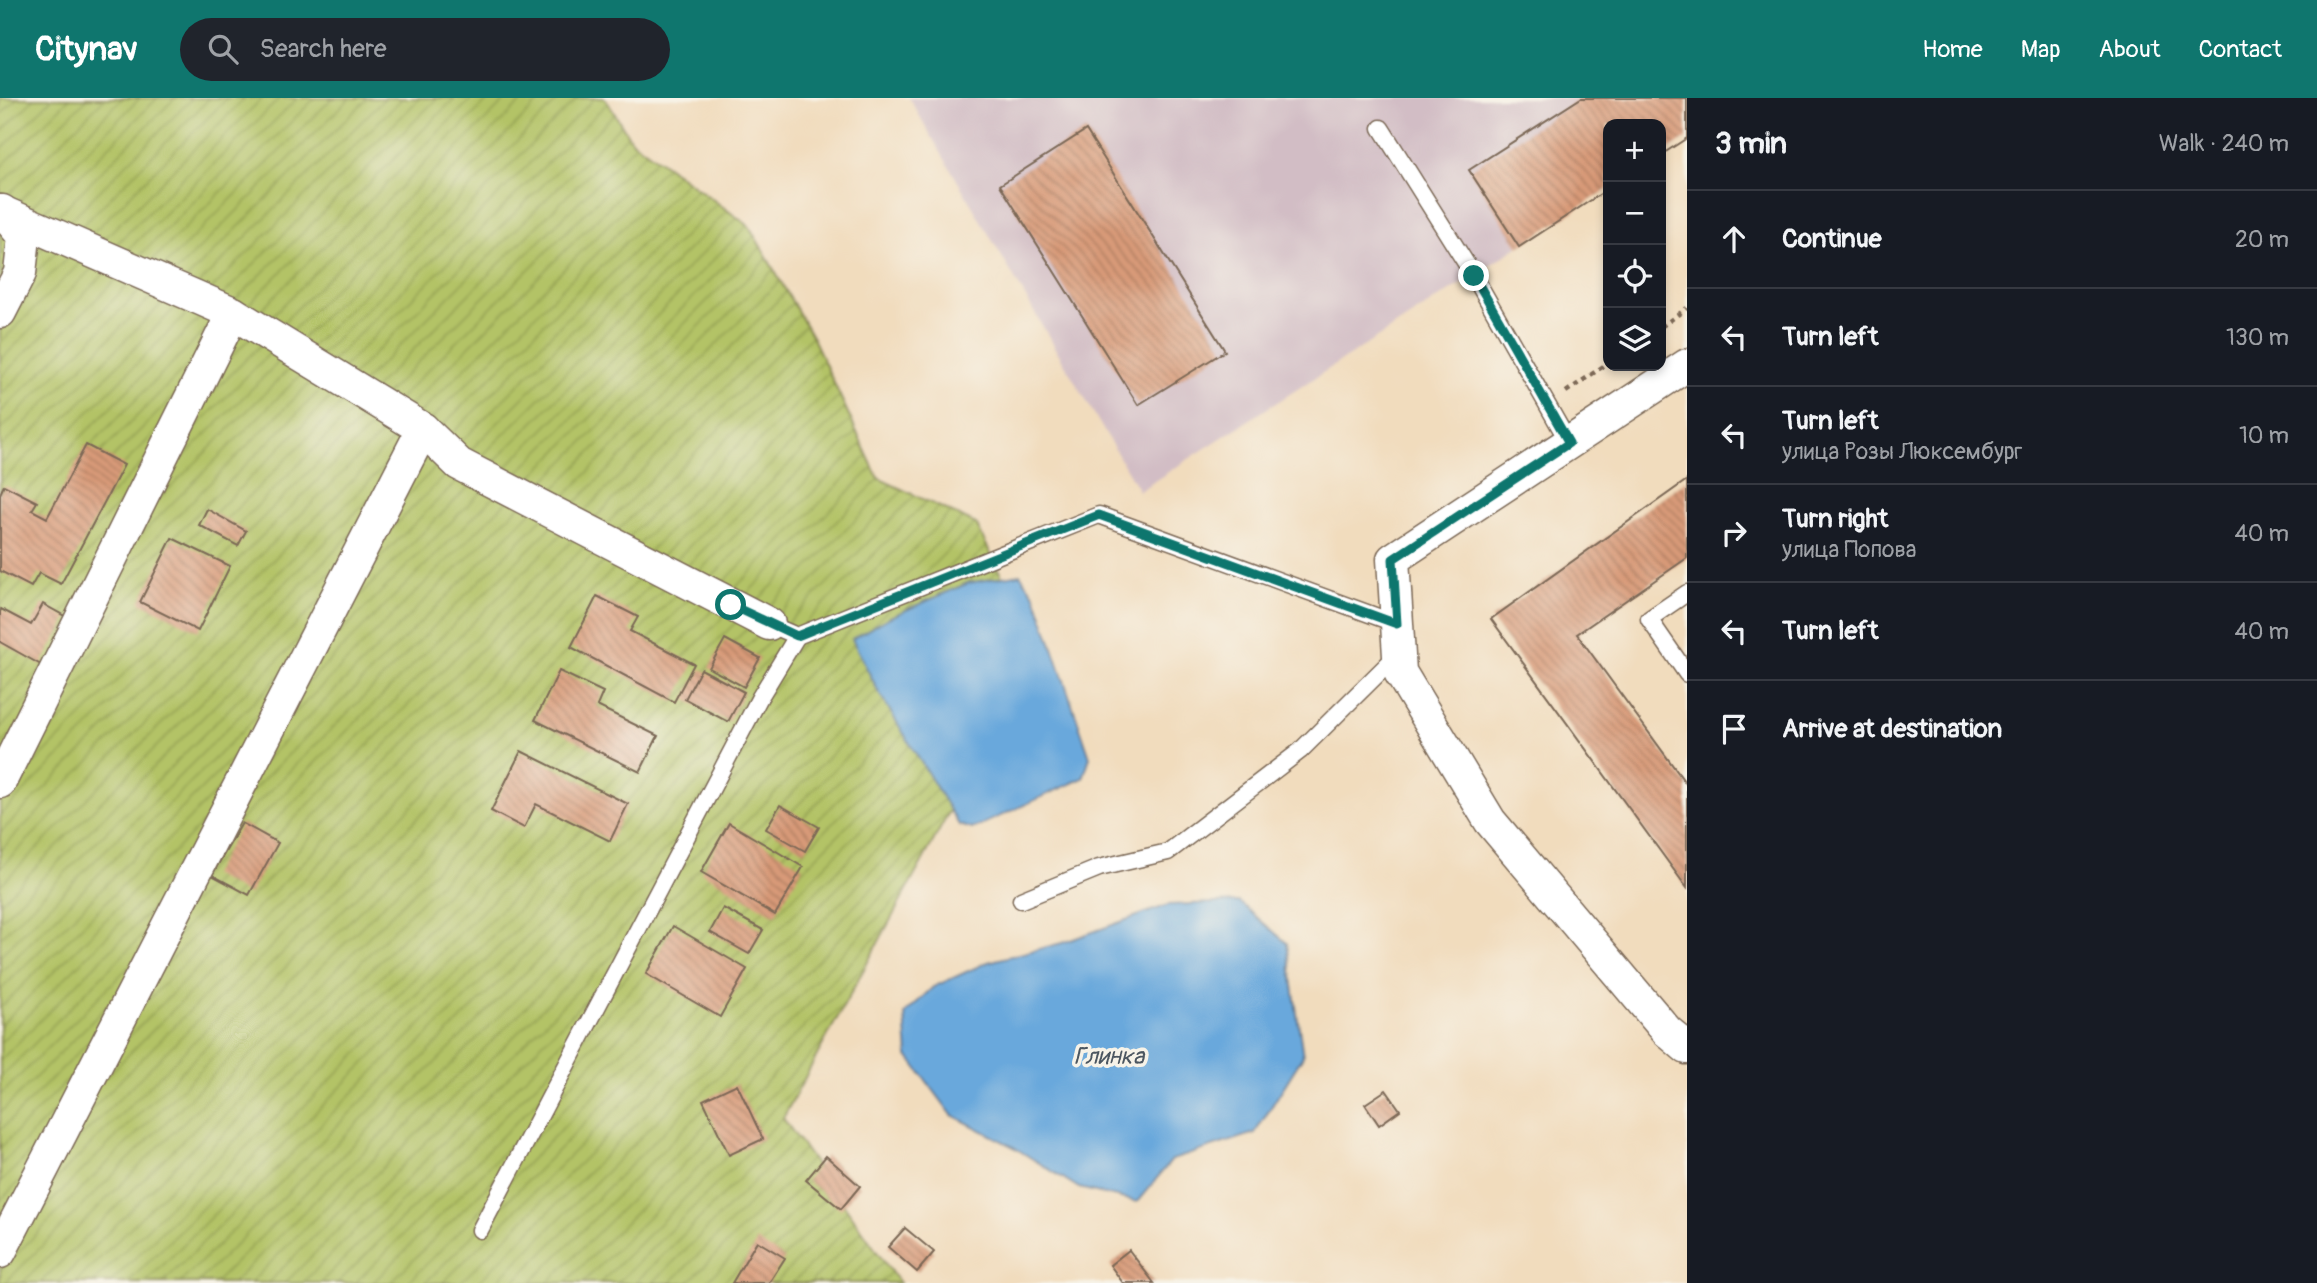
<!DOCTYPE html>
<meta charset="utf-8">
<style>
body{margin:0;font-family:Pangolin,sans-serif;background:#20242c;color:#f1f3f6}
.controls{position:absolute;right:21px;top:21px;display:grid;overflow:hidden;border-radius:14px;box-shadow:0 4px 10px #0003}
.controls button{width:63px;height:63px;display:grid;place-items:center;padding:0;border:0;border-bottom:2px solid #363941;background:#171b24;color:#f1f3f6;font:35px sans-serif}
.stop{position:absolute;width:21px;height:21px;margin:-16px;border:5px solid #0f766e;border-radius:50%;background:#fff}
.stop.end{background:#0f766e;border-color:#fff;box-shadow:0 2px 7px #0008}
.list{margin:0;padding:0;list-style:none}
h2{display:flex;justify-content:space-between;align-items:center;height:91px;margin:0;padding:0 28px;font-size:30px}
h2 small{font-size:23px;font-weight:400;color:#9ea1a6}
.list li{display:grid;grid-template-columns:46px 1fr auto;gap:21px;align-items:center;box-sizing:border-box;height:98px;padding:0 28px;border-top:2px solid #363941}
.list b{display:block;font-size:26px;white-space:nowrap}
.list p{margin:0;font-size:23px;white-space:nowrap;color:#9ea1a6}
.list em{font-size:23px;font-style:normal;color:#9ea1a6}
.icon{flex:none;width:38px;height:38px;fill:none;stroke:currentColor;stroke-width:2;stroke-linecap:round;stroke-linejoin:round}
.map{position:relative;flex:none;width:1687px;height:1185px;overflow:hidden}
header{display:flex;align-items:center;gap:42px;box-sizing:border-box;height:98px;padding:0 35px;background:#0f766e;color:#fff}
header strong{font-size:33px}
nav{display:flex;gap:38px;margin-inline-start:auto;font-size:24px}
.search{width:490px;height:63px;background:#20242c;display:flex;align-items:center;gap:18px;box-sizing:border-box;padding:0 24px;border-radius:38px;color:#9ea1a6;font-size:26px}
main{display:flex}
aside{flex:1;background:#171b24}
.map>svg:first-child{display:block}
.industrial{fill:#d2bdc5}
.garden{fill:url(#garden-furrows);stroke:#777642;stroke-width:2}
.water{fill:#69a8dc;stroke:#52697d;stroke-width:2}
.building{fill:url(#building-back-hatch)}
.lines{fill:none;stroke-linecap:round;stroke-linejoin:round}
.service-casing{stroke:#7b6856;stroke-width:19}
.minor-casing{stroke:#7b6856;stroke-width:35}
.path{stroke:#7b6856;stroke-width:4.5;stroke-dasharray:5 5;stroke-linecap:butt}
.service{stroke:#fff;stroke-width:16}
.minor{stroke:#fff;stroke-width:32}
.route{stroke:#0f766e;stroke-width:9}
.labels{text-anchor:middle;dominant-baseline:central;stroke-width:7;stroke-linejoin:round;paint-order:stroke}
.water-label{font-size:24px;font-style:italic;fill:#4b5660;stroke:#f7f3e8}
</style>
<header>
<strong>Citynav</strong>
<div class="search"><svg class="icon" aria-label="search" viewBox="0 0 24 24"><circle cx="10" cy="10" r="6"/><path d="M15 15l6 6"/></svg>Search here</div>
<nav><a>Home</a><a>Map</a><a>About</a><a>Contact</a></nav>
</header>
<main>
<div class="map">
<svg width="1687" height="1185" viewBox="0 0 1687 1185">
<defs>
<pattern id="garden-furrows" width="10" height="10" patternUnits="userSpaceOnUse" patternTransform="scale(1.75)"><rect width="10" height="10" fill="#b3c366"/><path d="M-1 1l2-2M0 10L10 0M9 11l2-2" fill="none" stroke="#939f53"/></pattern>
<pattern id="building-back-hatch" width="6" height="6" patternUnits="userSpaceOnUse" patternTransform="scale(1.75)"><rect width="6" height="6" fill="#d89a78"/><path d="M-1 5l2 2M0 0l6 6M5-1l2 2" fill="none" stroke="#b07e62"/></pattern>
</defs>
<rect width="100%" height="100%" fill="#f7f3e8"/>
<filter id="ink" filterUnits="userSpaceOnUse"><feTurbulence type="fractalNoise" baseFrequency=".0143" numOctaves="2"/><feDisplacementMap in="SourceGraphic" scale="14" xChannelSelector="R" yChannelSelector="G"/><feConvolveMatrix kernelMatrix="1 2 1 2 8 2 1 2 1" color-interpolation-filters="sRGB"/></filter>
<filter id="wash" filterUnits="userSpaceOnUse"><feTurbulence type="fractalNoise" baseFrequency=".00686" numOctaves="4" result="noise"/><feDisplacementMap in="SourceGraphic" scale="28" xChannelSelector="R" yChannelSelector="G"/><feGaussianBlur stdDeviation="1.57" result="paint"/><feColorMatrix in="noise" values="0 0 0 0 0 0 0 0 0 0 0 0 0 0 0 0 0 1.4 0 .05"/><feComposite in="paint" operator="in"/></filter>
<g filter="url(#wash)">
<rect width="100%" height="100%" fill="#f1dcbd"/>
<path class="industrial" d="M909,0H1687V40L1661,57V26H1608V91L1139,393Z"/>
<path class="garden" d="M0,0H605L631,42L749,128L814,242L878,380L976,426L1043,562L973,670L783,1020L899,1185H0Z"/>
<g class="water">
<path d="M1020,476L1035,497L1090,659L1083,680L972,731L959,727L878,593L852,541L890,519L968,485Z"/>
<path d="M1239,804L1287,845L1303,958L1255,1035L1172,1062L1137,1104L1079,1090L1012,1048L952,1017L908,958L905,916L933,889L988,864L1062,845L1168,807Z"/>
</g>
<g id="blocks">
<g class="building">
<path d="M1581,0H1687V40L1661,57V26H1608V91L1519,149L1469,72Z"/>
<path d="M1086,32L1225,253L1138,307L1000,87Z"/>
<path d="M86,347L124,367L61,486L39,475L31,489L0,473V396L4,387L37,404L32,412L47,420Z"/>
<path d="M1687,382V460L1577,536L1687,687V790L1491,521Z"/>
<path d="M207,411L246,433L238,448L199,427Z"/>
<path d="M172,440L230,468L198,533L140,504Z"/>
<path d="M597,498L638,519L630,533L694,566L674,604L571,549Z"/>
<path d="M43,506L68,520L41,567L0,544V514L1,511L31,527Z"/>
<path d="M725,541L760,560L744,589L709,570Z"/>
<path d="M701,571L744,594L728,624L685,601Z"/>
<path d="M559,573L603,594L597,608L658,638L640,674L535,622Z"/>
<path d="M521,653L628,706L610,743L536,706L524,730L491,713Z"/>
<path d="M780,707L819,729L805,753L766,731Z"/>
<path d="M242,725L278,745L249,797L212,777Z"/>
<path d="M729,725L803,769L775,817L701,774Z"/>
<path d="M723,810L763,832L749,856L710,834Z"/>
<path d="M673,828L747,871L720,919L646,876Z"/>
<path d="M737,986L763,1041L729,1057L703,1002Z"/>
<path d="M1386,992L1400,1012L1379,1027L1365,1006Z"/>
<path d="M826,1058L860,1088L841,1111L806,1082Z"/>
<path d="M905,1130L934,1154L917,1174L888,1149Z"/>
<path d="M757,1143L785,1160L769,1185H732Z"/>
<path d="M1129,1152L1154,1185H1123L1110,1167Z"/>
</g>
</g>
</g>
<g filter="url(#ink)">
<use href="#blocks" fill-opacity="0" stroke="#7b6856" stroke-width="2"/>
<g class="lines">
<defs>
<g id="service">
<path d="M1381,30L1474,178L1569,345"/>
<path d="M1687,495L1649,521L1687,576"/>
<path d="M769,526L797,538L1099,417L1397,526"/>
<path d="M1021,802L1099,770L1168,754L1300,653L1399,555"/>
<path d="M480,1132L760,599L797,538"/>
</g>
<g id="minor">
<path d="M0,113L233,215L423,331L459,366L769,526"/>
<path d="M0,214L20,175L24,139L2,113"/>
<path d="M1687,267L1393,461L1400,574L1490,723L1667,933L1687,950"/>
<path d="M0,684L233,215"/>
<path d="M0,1154L423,331"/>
</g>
</defs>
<use href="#service" class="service-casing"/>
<use href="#minor" class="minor-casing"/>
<g class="path">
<path d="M1661,229L1687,210"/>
<path d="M1566,294L1608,265"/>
</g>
<use href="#service" class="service"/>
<use href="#minor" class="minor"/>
</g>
</g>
<g class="lines" filter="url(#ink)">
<path class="route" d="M731,507L797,538L1099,417L1397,526L1393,461L1569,345L1474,178"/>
</g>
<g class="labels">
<g class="water-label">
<text x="1109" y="958">Глинка</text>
</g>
</g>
</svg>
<div class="controls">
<button>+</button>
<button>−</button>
<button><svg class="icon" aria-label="locate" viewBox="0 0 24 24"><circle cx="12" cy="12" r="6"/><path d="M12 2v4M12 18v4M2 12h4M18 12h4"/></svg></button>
<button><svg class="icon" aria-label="layers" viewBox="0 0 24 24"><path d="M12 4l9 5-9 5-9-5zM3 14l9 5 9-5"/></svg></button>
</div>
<div class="stop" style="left:731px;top:507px"></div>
<div class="stop end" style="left:1474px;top:178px"></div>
</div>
<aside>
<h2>3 min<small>Walk · 240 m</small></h2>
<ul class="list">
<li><svg class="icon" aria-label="ahead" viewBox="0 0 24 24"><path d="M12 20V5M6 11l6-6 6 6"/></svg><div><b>Continue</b></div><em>20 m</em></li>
<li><svg class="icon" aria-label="left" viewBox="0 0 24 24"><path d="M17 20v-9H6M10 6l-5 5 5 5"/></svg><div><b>Turn left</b></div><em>130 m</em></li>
<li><svg class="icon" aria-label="left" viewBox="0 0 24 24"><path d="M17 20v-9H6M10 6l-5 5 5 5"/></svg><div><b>Turn left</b><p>улица Розы Люксембург</p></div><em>10 m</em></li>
<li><svg class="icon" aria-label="right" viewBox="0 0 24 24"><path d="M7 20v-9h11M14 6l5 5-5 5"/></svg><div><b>Turn right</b><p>улица Попова</p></div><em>40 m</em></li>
<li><svg class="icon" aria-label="left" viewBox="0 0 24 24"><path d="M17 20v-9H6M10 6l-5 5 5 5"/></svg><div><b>Turn left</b></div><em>40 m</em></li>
<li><svg class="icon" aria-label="arrive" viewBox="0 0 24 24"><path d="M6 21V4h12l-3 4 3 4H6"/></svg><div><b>Arrive at destination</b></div></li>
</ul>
</aside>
</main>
